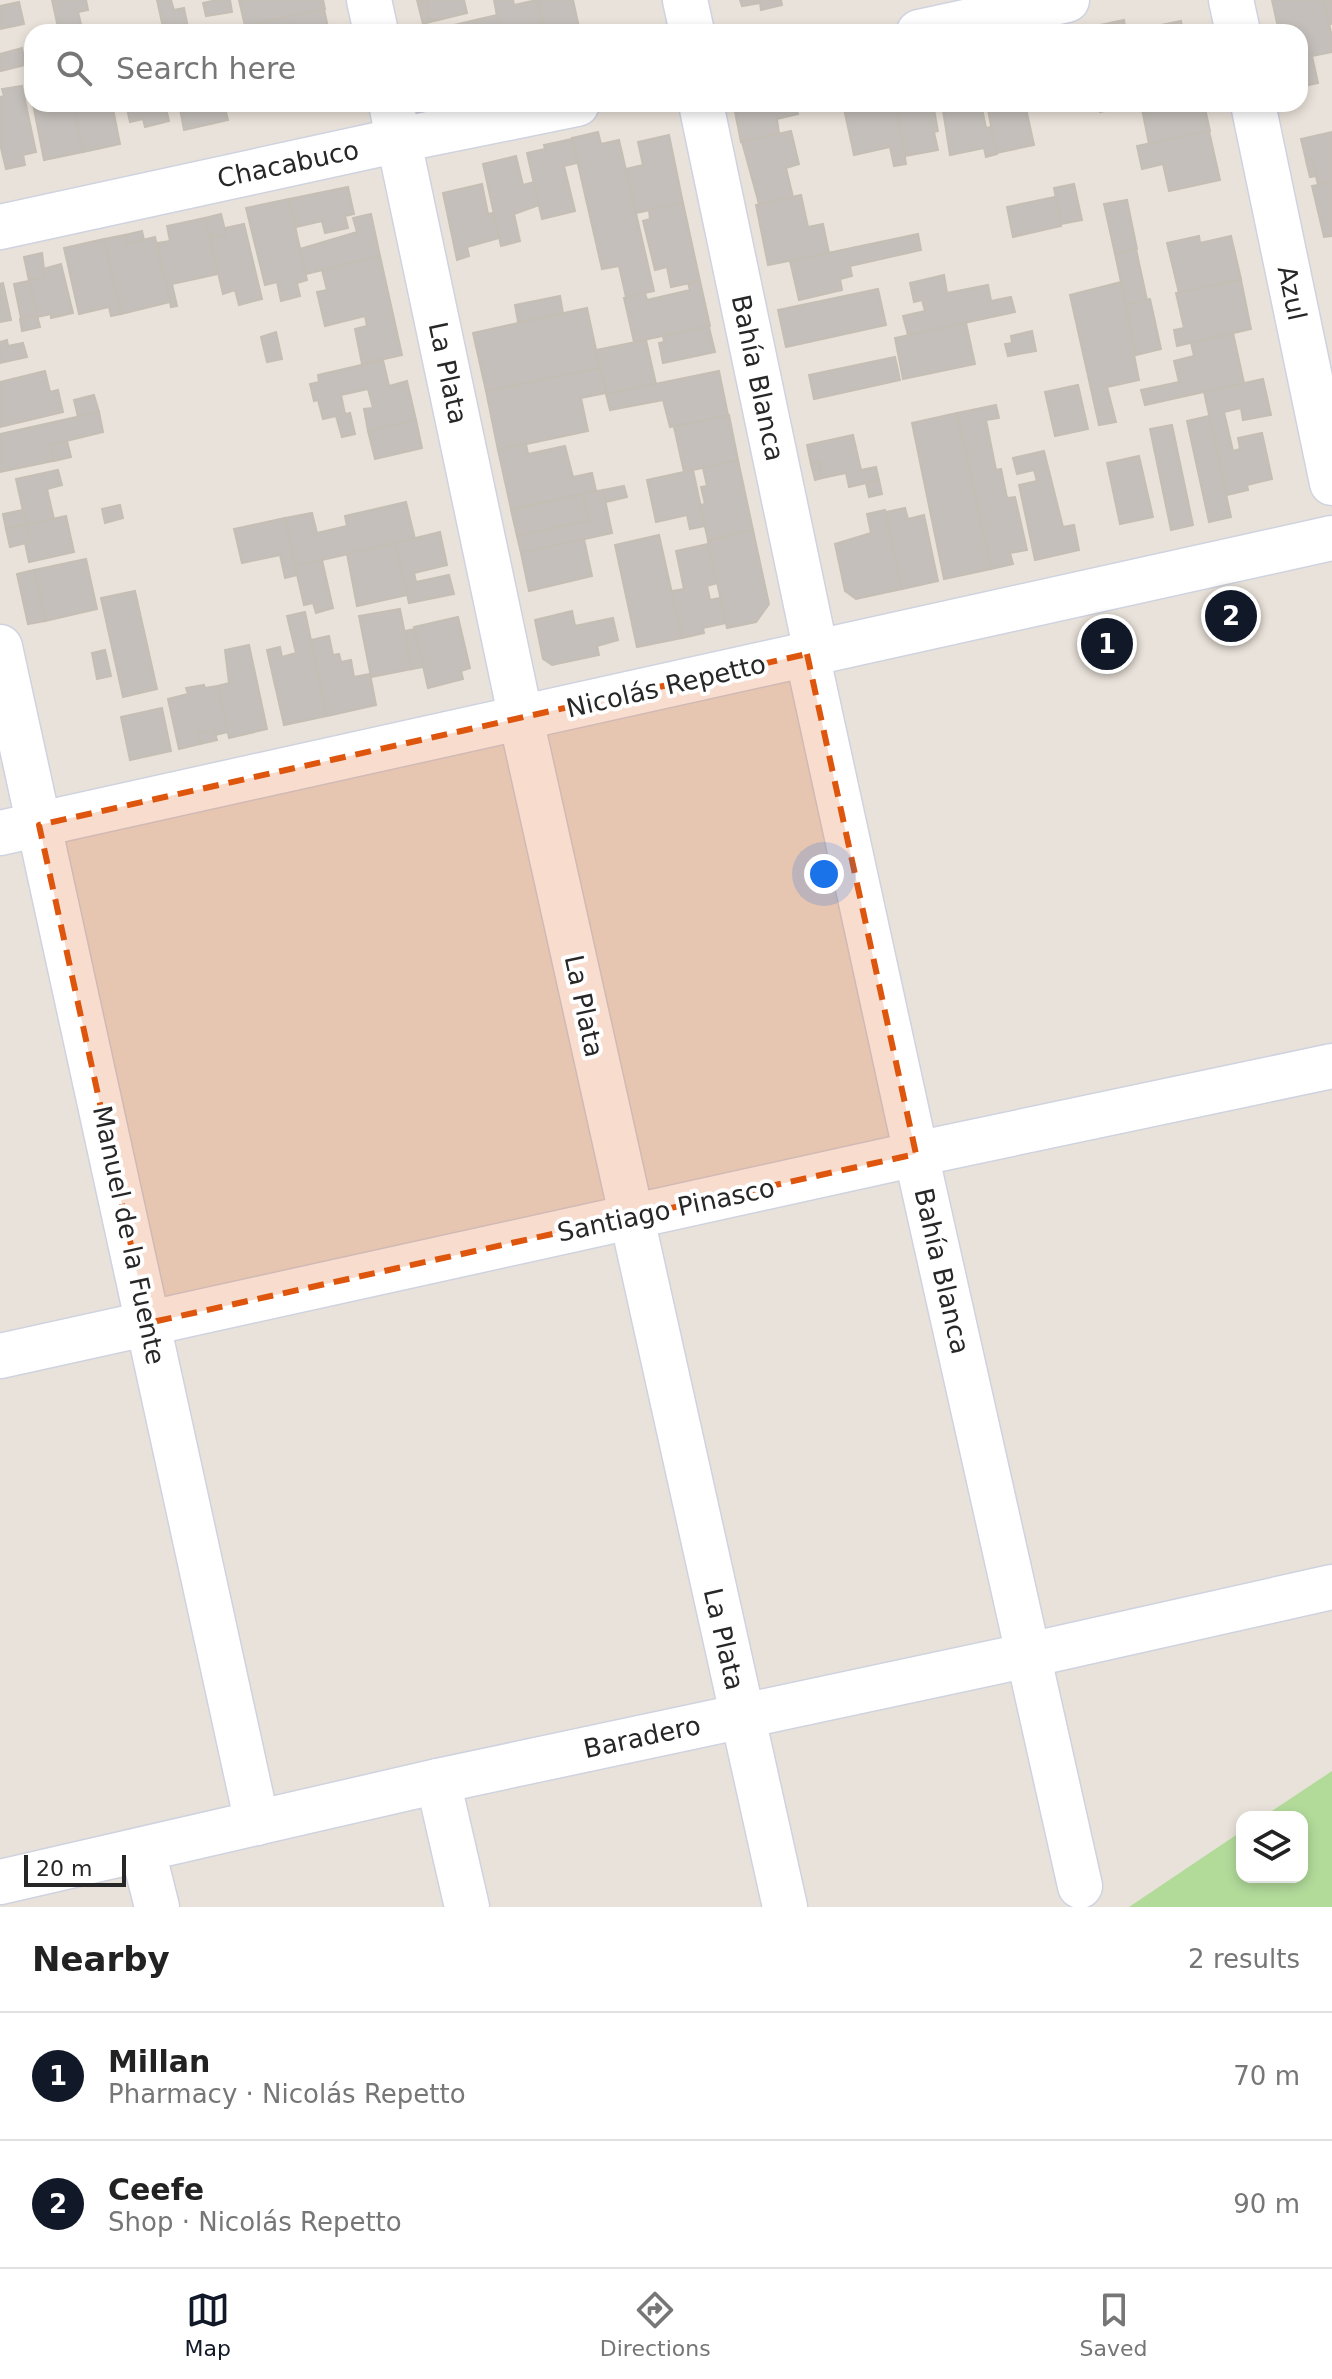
<!DOCTYPE html>
<meta charset="utf-8">
<style>
body{margin:0;font-family:"DejaVu Sans",sans-serif;background:#f2f2f2;color:#222}
.controls{position:absolute;right:24px;bottom:24px;display:grid;overflow:hidden;border-radius:16px;box-shadow:0 4px 12px #0003}
.controls button{width:72px;height:72px;display:grid;place-items:center;padding:0;border:0;border-bottom:2px solid #e0e0e0;background:#fff;color:#222;font:40px sans-serif}
.scale{position:absolute;left:24px;bottom:20px;width:102px;box-sizing:border-box;padding-left:8px;border:4px solid #272727;border-top:0;font-size:22px;line-height:28px;white-space:nowrap;color:#272727;-webkit-text-stroke:6px #fff;paint-order:stroke}
.you{position:absolute;left:824px;top:874px;width:28px;height:28px;margin:-20px;border:6px solid #fff;border-radius:50%;background:#1a73e8;box-shadow:0 0 0 12px #1a73e833}
.badge{display:grid;place-items:center;width:52px;height:52px;border-radius:50%;background:#111827;color:#fff;font-size:26px;font-weight:700}
.pin{position:absolute;translate:-50% -50%;border:4px solid #fff;box-shadow:0 2px 8px #0006}
.list{margin:0;padding:0;list-style:none}
h2{display:flex;justify-content:space-between;align-items:center;height:104px;margin:0;padding:0 32px;font-size:34px}
h2 small{font-size:26px;font-weight:400;color:#767676}
.list li{display:grid;grid-template-columns:52px 1fr auto;gap:24px;align-items:center;box-sizing:border-box;height:128px;padding:0 32px;border-top:2px solid #e0e0e0}
.list b{display:block;font-size:30px;white-space:nowrap}
.list p{margin:0;font-size:26px;white-space:nowrap;color:#767676}
.list em{font-size:26px;font-style:normal;color:#767676}
.icon{flex:none;width:44px;height:44px;fill:none;stroke:currentColor;stroke-width:2;stroke-linecap:round;stroke-linejoin:round}
.map{position:relative;flex:none;width:1332px;height:1907px;overflow:hidden}
.search{position:absolute;background:#fff;box-shadow:0 4px 12px #0003;left:24px;right:24px;top:24px;height:88px;display:flex;align-items:center;gap:20px;box-sizing:border-box;padding:0 28px;border-radius:24px;color:#767676;font-size:30px}
.sheet{height:360px;background:#fff}
nav{display:flex;justify-content:space-around;align-items:center;box-sizing:border-box;height:112px;border-top:2px solid #e0e0e0;background:#fff;font-size:22px;color:#767676}
nav a{display:grid;justify-items:center;gap:4px}
nav .on{color:#111827}
.map>svg:first-child{display:block}
.green{fill:#b2db9a}
.building{fill:#c4bfba;stroke:#c4beb4;stroke-width:2}
.lines{fill:none;stroke-linecap:round;stroke-linejoin:round}
.minor-casing{stroke:#cfd3df;stroke-width:47}
.minor{stroke:#fff;stroke-width:44}
.marked{fill:#de560d;fill-opacity:0.2;stroke:#de560d;stroke-width:6;stroke-dasharray:16 10;stroke-linejoin:round}
.labels{text-anchor:middle;dominant-baseline:central;stroke-width:8;stroke-linejoin:round;paint-order:stroke}
.street-label{font-size:26px;fill:#272727;stroke:#fff}
</style>
<div class="map">
<svg width="1332" height="1907" viewBox="0 0 1332 1907">
<rect width="100%" height="100%" fill="#e9e2da"/>
<path class="green" d="M1332,1771V1907H1129L1242,1831V1877H1302V1817H1263Z"/>
<g class="building">
<path d="M52,0H86L88,10L78,12L83,32H59Z"/>
<path d="M157,0H171L174,10L184,8L189,32H164Z"/>
<path d="M217,0H230L232,12L206,16L203,3Z"/>
<path d="M239,0H323L325,9L245,26Z"/>
<path d="M417,0H464L467,13L430,22L426,1L418,4Z"/>
<path d="M494,0H513L514,5L537,0L544,32H500Z"/>
<path d="M538,0H573L580,32H545Z"/>
<path d="M740,0H781L782,5L761,10L760,3L742,6Z"/>
<path d="M1272,0H1324L1332,37V52L1312,56L1318,83L1300,87V32H1279Z"/>
<path d="M1324,0H1332V24H1330Z"/>
<path d="M426,1L430,22L423,24L418,4Z"/>
<path d="M19,2L24,24L0,29V6Z"/>
<path d="M324,9L329,32H218Z"/>
<path d="M497,15L500,32H428V31Z"/>
<path d="M1124,20L1126,32H1067Z"/>
<path d="M1181,21L1183,32H1142L1141,29Z"/>
<path d="M22,48L25,65L1,71L0,54Z"/>
<path d="M32,55V101L23,57Z"/>
<path d="M22,86L36,152L23,155L25,165L6,169L0,144V97L4,96L2,89Z"/>
<path d="M33,104H41L43,111L74,104L83,152L44,160Z"/>
<path d="M73,104H112L120,144L83,152Z"/>
<path d="M126,104H165L169,121L145,127L143,119L130,122Z"/>
<path d="M179,104H224L228,120L184,130Z"/>
<path d="M740,104H796L798,114L777,119L779,133L741,142L735,112Z"/>
<path d="M843,104H896L906,164L894,166L890,147L854,155Z"/>
<path d="M896,104H933L938,131L934,132L938,150L905,156Z"/>
<path d="M942,104H966L967,107L981,104L986,128L991,127L997,154L986,157L984,148L950,155Z"/>
<path d="M987,104H1025L1034,145L996,153Z"/>
<path d="M1098,104H1134L1100,112Z"/>
<path d="M1141,104H1204L1210,131L1149,144Z"/>
<path d="M791,131L799,164L786,168L793,197L759,204L742,142Z"/>
<path d="M1209,131L1220,180L1169,191L1163,164L1142,169L1137,146Z"/>
<path d="M598,132L601,144L619,140L654,291L626,297L619,266L602,269L572,138Z"/>
<path d="M1332,132V182L1318,185L1312,159L1306,160L1301,139Z"/>
<path d="M669,135L683,203L636,213L626,169L643,165L638,142Z"/>
<path d="M572,139L577,163L564,166L575,211L542,219L527,153L545,149L544,145Z"/>
<path d="M516,156L523,185L534,182L539,205L514,214L520,241L501,246L483,164Z"/>
<path d="M1312,159L1316,176L1310,177L1306,161Z"/>
<path d="M1332,182V236L1324,237L1312,186Z"/>
<path d="M482,184L488,214L493,213L499,238L467,247L469,256L457,260L443,193Z"/>
<path d="M1074,184L1082,220L1061,224L1054,188Z"/>
<path d="M348,187L354,214L345,216L348,228L325,233L322,221L296,227L289,199Z"/>
<path d="M801,195L808,227L823,224L829,253L768,265L756,205Z"/>
<path d="M1055,197L1061,226L1013,237L1007,207Z"/>
<path d="M289,199L307,280L297,283L300,296L281,301L277,282L265,285L246,208Z"/>
<path d="M1127,200L1137,249L1115,254L1104,204Z"/>
<path d="M683,203L700,281L671,287L667,267L655,270L643,221L650,219L649,210Z"/>
<path d="M221,214L226,234L210,238L205,218Z"/>
<path d="M371,214L380,256L306,274L300,249L357,232L353,218Z"/>
<path d="M205,218L218,274L172,284L177,306L171,307L157,243L170,241L167,226Z"/>
<path d="M244,224L262,299L239,305L235,290L223,294L210,238L226,234L225,228Z"/>
<path d="M142,231L144,240L127,244L125,235Z"/>
<path d="M918,234L921,250L850,266L852,276L840,279L842,290L799,300L790,261Z"/>
<path d="M125,235L127,244L155,237L170,302L121,314L104,239Z"/>
<path d="M1199,236L1200,243L1231,236L1241,279L1179,293L1167,243Z"/>
<path d="M104,239L121,314L111,316L109,307L79,314L64,248Z"/>
<path d="M1136,249L1147,300L1126,305L1115,254Z"/>
<path d="M42,253L45,277L29,281L24,257Z"/>
<path d="M380,256L402,355L362,364L355,329L367,326L365,316L325,326L317,292L327,290L322,270Z"/>
<path d="M61,264L73,313L51,318V314L37,317L29,281L45,277L43,269Z"/>
<path d="M944,275L947,293L988,285L991,301L1011,297L1015,312L908,335L903,316L925,311L922,300L914,302L910,283Z"/>
<path d="M1241,280L1251,329L1177,346L1174,330L1184,328L1176,293Z"/>
<path d="M29,281L37,315L21,318L14,284Z"/>
<path d="M700,281L710,326L634,342L624,298L645,293L647,300L690,290L688,283Z"/>
<path d="M1121,282L1136,355H1134L1139,380L1107,387L1116,422L1099,425L1070,295Z"/>
<path d="M3,283L11,320L0,322V284Z"/>
<path d="M878,289L886,325L786,347L778,310Z"/>
<path d="M560,296L563,313L518,322L515,305Z"/>
<path d="M1150,299L1161,349L1136,355L1126,305Z"/>
<path d="M587,308L600,368L486,391L473,333Z"/>
<path d="M37,315L40,327L22,331L20,319Z"/>
<path d="M966,323L975,364L903,379L895,338Z"/>
<path d="M709,327L715,352L663,363L659,343L664,342L663,336Z"/>
<path d="M1032,331L1036,351L1008,356L1005,344L1012,343L1011,336Z"/>
<path d="M276,332L282,359L267,362L261,337Z"/>
<path d="M1233,333L1244,383L1145,405L1141,390L1179,382L1174,361L1194,356L1191,343Z"/>
<path d="M7,340L8,346L23,343L27,357L0,363V342Z"/>
<path d="M646,340L656,384L607,394L596,350Z"/>
<path d="M895,357L900,380L814,399L809,375Z"/>
<path d="M383,360L389,386L407,381L416,420L368,431L364,409L373,408L368,389L341,395L345,414L350,413L355,434L342,437L336,416L323,419L318,400L314,401L310,384L319,382L318,375Z"/>
<path d="M600,368L606,393L581,398L588,431L498,450L486,391Z"/>
<path d="M45,371L50,392L58,390L63,412L0,427V382Z"/>
<path d="M719,371L728,415L670,427L663,400L610,410L606,394Z"/>
<path d="M1263,379L1271,415L1243,420L1241,408L1224,412L1233,451L1240,449L1238,438L1262,433L1272,479L1247,485L1248,490L1227,495L1204,392Z"/>
<path d="M1078,385L1088,429L1055,436L1045,392Z"/>
<path d="M94,395L99,412L78,417L74,400Z"/>
<path d="M996,405L999,418L986,420L996,470L1001,469L1007,498L1015,497L1027,550L1010,553L1013,564L991,569L957,413Z"/>
<path d="M99,412L103,432L50,445L53,461L0,472V434Z"/>
<path d="M957,413L991,569L944,579L912,423Z"/>
<path d="M729,415L738,460L684,472L674,427Z"/>
<path d="M1209,416L1231,517L1209,522L1187,421Z"/>
<path d="M416,420L422,448L375,459L368,431Z"/>
<path d="M1172,425L1193,525L1171,530L1150,429Z"/>
<path d="M853,435L861,470L876,467L879,480L849,487L846,473L822,478L819,462L811,464L807,445Z"/>
<path d="M67,441L71,457L54,461L50,445Z"/>
<path d="M526,444L528,454L565,446L573,477L592,473L596,491L511,509L498,450Z"/>
<path d="M1044,451L1063,527L1074,525L1079,550L1035,560L1019,485L1037,481L1034,470L1017,474L1013,458Z"/>
<path d="M1139,456L1153,517L1120,524L1107,463Z"/>
<path d="M738,460L753,530L708,540L700,505L705,504L701,487L707,486L703,468Z"/>
<path d="M818,463L822,478L815,480L811,464Z"/>
<path d="M58,470L62,485L47,489L54,519L26,525L16,479Z"/>
<path d="M693,470L705,526L690,529L687,515L656,522L647,480Z"/>
<path d="M879,480L882,494L869,497L866,483Z"/>
<path d="M624,486L627,497L606,502L603,490Z"/>
<path d="M603,490L612,533L521,553L517,536L589,520L583,494Z"/>
<path d="M583,494L589,520L517,536L511,510Z"/>
<path d="M406,502L415,539L295,566L285,518L312,513L317,533L347,526L345,516Z"/>
<path d="M120,505L123,518L105,523L102,509Z"/>
<path d="M905,508L908,519L924,515L938,581L902,589L886,512Z"/>
<path d="M23,510L26,524L6,529L3,514Z"/>
<path d="M885,510L902,589L856,599L845,591L835,544L871,533L867,514Z"/>
<path d="M66,516L74,552L29,562L25,543L30,542L26,525Z"/>
<path d="M285,518L297,575L285,578L280,555L242,563L234,529Z"/>
<path d="M26,525L30,542L10,547L6,529Z"/>
<path d="M753,530L769,604L756,622L727,628L708,541Z"/>
<path d="M440,532L447,565L414,573L416,582L449,575L454,594L409,603L395,543Z"/>
<path d="M659,535L682,638L637,647L615,545Z"/>
<path d="M584,539L592,576L529,591L521,553Z"/>
<path d="M395,543L407,595L357,606L347,554Z"/>
<path d="M708,544L717,583L707,586L710,600L720,598L726,623L703,628L704,633L682,638L672,591L684,589L676,551Z"/>
<path d="M86,559L97,609L45,621L34,570Z"/>
<path d="M322,560L333,608L316,613L313,603L304,605L295,566Z"/>
<path d="M34,570L45,621L28,624L17,574Z"/>
<path d="M135,591L157,689L123,697L101,598Z"/>
<path d="M400,609L412,669L371,677L359,616Z"/>
<path d="M572,611L575,626L613,618L618,640L597,646L599,655L552,665L543,659L535,620Z"/>
<path d="M305,612L327,716L284,725L267,650L280,647L282,657L296,653L287,616Z"/>
<path d="M458,617L470,668L461,671L463,679L428,688L414,627Z"/>
<path d="M415,629L423,667L412,669L405,631Z"/>
<path d="M329,636L333,655L339,654L341,662L351,660L354,677L370,674L376,705L327,716L311,640Z"/>
<path d="M249,645L267,729L229,738L218,686L229,683L225,650Z"/>
<path d="M105,650L111,676L97,679L92,653Z"/>
<path d="M204,685L205,688L218,686L228,732L215,735L214,730L198,733L200,744L179,749L168,699L188,694L186,688Z"/>
<path d="M162,708L171,751L130,760L121,717Z"/>
<path d="M214,730L217,740L200,744L198,733Z"/>
</g>
<g class="lines">
<defs>
<g id="minor">
<path d="M369,0L376,32"/>
<path d="M685,0L692,32"/>
<path d="M1231,0L1238,32"/>
<path d="M919,32L1067,0"/>
<path d="M391,104L521,719L785,1907"/>
<path d="M701,104L816,652"/>
<path d="M1253,104L1332,483"/>
<path d="M0,227L399,140L577,104"/>
<path d="M0,647L257,1823"/>
<path d="M807,654L916,1154L1080,1886"/>
<path d="M0,833L1332,538"/>
<path d="M0,1356L916,1154L1332,1066"/>
<path d="M438,1781L467,1907"/>
<path d="M143,1851L157,1907"/>
<path d="M0,1882L438,1781L1029,1655L1332,1587"/>
</g>
</defs>
<use href="#minor" class="minor-casing"/>
<use href="#minor" class="minor"/>
</g>
<path class="marked" d="M807,654L916,1154L148,1323L39,825Z"/>
<g class="labels">
<g class="street-label">
<text transform="translate(288 164) rotate(-12)">Chacabuco</text>
<text transform="translate(1292 293) rotate(78)">Azul</text>
<text transform="translate(448 373) rotate(78)">La Plata</text>
<text transform="translate(758 378) rotate(78)">Bahía Blanca</text>
<text transform="translate(666 686) rotate(-13)">Nicolás Repetto</text>
<text transform="translate(584 1006) rotate(78)">La Plata</text>
<text transform="translate(666 1210) rotate(-12)">Santiago Pinasco</text>
<text transform="translate(129 1235) rotate(78)">Manuel de la Fuente</text>
<text transform="translate(942 1271) rotate(77)">Bahía Blanca</text>
<text transform="translate(724 1639) rotate(77)">La Plata</text>
<text transform="translate(642 1737) rotate(-12)">Baradero</text>
</g>
</g>
</svg>
<div class="controls">
<button><svg class="icon" aria-label="layers" viewBox="0 0 24 24"><path d="M12 4l9 5-9 5-9-5zM3 14l9 5 9-5"/></svg></button>
</div>
<div class="scale">20 m</div>
<div class="you"></div>
<div class="pin badge" style="left:1107px;top:644px">1</div>
<div class="pin badge" style="left:1231px;top:616px">2</div>
<div class="search"><svg class="icon" aria-label="search" viewBox="0 0 24 24"><circle cx="10" cy="10" r="6"/><path d="M15 15l6 6"/></svg>Search here</div>
</div>
<section class="sheet">
<h2>Nearby<small>2 results</small></h2>
<ul class="list">
<li><span class="badge">1</span><div><b>Millan</b><p>Pharmacy · Nicolás Repetto</p></div><em>70 m</em></li>
<li><span class="badge">2</span><div><b>Ceefe</b><p>Shop · Nicolás Repetto</p></div><em>90 m</em></li>
</ul>
</section>
<nav>
<a class="on"><svg class="icon" aria-label="map" viewBox="0 0 24 24"><path d="M3 6l6-2 6 2 6-2v14l-6 2-6-2-6 2zM9 4v14M15 6v14"/></svg>Map</a>
<a><svg class="icon" aria-label="directions" viewBox="0 0 24 24"><path d="M12 3l9 9-9 9-9-9zM9 14v-3h6M13 9l2 2-2 2"/></svg>Directions</a>
<a><svg class="icon" aria-label="saved" viewBox="0 0 24 24"><path d="M7 4h10v16l-5-4-5 4z"/></svg>Saved</a>
</nav>
